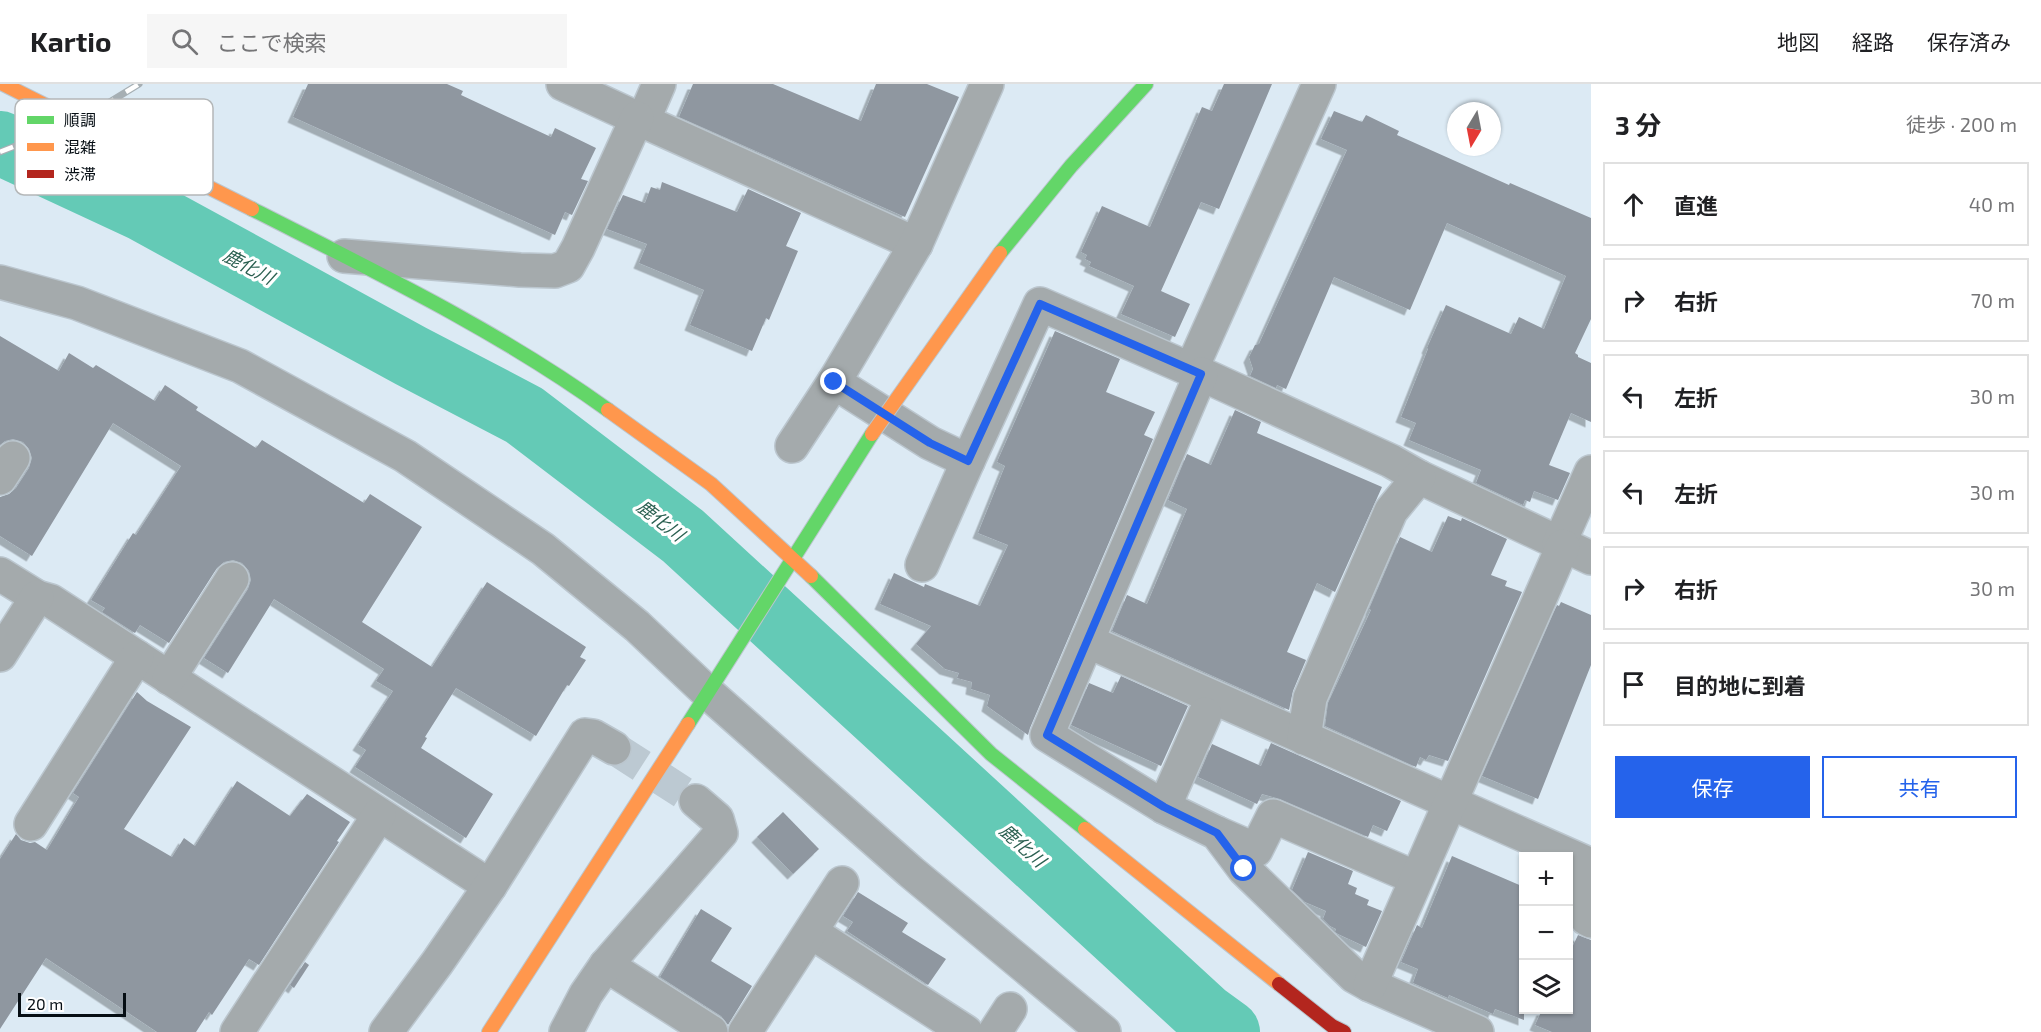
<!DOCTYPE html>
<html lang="ja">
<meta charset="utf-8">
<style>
body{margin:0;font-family:"Exo 2","Noto Sans JP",sans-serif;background:#f6f6f6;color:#202124}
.controls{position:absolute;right:18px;bottom:18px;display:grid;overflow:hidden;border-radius:0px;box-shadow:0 2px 4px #0004}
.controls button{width:54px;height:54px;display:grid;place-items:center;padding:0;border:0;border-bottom:2px solid #e0e0e0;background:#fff;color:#202124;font:30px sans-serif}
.compass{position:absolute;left:1447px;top:18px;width:54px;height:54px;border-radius:50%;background:#fff;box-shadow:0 2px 4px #0004;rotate:190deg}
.scale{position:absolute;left:18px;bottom:15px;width:108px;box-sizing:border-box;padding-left:6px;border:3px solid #060e14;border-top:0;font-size:16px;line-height:21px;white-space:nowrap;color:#060e14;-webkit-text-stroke:4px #fff;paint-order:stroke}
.stop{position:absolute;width:18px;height:18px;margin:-14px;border:4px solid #2563eb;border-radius:50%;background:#fff}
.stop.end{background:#2563eb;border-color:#fff;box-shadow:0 2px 6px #0008}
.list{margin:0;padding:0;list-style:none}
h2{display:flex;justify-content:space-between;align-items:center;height:78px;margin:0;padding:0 24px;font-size:26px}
h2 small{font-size:20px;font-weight:400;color:#757577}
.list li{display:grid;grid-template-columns:39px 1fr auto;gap:18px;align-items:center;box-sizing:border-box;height:84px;margin:0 12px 12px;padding:0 12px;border:2px solid #e0e0e0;border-radius:0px}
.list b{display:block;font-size:22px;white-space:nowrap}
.list em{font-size:20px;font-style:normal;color:#757577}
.actions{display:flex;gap:12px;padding:18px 24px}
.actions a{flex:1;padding:14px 0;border:2px solid #2563eb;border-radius:0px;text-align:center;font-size:21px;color:#2563eb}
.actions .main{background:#2563eb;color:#fff}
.icon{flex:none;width:33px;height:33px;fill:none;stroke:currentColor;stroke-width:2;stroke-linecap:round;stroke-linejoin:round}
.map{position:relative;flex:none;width:1591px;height:948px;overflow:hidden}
header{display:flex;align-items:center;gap:36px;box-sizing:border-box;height:84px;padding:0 30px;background:#fff;border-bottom:2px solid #e0e0e0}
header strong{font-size:28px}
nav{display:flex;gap:33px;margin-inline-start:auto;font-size:21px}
.search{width:420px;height:54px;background:#f6f6f6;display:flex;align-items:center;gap:15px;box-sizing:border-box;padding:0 21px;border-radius:0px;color:#757577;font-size:22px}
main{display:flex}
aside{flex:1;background:#fff}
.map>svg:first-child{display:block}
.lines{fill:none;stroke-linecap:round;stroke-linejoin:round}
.river{stroke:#64cab6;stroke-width:64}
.building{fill:#8f97a0;filter:url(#shadow)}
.street-tunnel{stroke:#bcc9d2;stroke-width:33;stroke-dasharray:33 16;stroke-linecap:butt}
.street-casing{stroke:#bbc6ce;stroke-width:36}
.fast-casing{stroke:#bbc6ce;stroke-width:16}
.slow-casing{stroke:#bbc6ce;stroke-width:16}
.jam-casing{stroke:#bbc6ce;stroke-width:16}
.street{stroke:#a4aaac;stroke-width:33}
.fast{stroke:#63d668;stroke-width:14}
.slow{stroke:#ff974d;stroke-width:14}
.jam{stroke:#b3261e;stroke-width:14}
.rail-casing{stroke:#a6afb4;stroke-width:7}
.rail{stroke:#fff;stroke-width:4.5;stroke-dasharray:14;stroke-linecap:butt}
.slow-bridge-casing{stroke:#bbc6ce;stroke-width:16;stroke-linecap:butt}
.slow-bridge{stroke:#ff974d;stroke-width:14}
.route{stroke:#2563eb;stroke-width:8}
.labels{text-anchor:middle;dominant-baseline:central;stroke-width:6;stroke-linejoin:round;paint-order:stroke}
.water-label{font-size:18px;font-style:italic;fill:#2b6051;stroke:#fff}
.key{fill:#fff;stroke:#b4b7b8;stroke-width:1.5}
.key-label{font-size:16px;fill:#060e14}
</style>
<header>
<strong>Kartio</strong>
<div class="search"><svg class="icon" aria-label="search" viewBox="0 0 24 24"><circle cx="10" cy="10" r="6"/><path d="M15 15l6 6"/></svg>ここで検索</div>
<nav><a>地図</a><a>経路</a><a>保存済み</a></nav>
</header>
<main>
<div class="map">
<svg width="1591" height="948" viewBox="0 0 1591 948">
<defs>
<filter id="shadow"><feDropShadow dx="-5.5" dy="5.5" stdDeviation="0" flood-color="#0004"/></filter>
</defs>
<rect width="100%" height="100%" fill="#dceaf4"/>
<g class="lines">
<path class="river" d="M0,59L142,125L411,272L524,331L683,452L1206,932L1228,948"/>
</g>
<g class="building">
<path d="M308,0H447L463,7L461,11L551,53L555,44L596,64L581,95L588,97L572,131L565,128L555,151L293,33Z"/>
<path d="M693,0H773L861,37L876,0H927L959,13L905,133L679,33Z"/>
<path d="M1224,0H1272L1219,125L1201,118L1161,207L1190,220L1175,253L1121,230L1134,202L1089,182L1091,178L1085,175L1087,171L1081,168L1102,122L1150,143L1202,23L1212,27Z"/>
<path d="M1334,27L1362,38L1366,31L1399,47L1397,51L1509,101L1510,99L1591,134V235L1575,269L1578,271V273L1591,279V338L1571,329L1549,381L1570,389L1558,416L1534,407L1530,418L1525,416L1523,421L1476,399L1481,386L1409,356L1416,339L1401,333L1428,265L1427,264L1446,221L1511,250L1519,233L1544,245L1566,192L1447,139L1410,226L1334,193L1286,305L1277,301L1276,304L1250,292L1253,285L1249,273L1255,261L1259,260L1347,66L1321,55Z"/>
<path d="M662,98L737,128L748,105L801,129L786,162L798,167L769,236L766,234L752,267L690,241L704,206L639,179L647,160L607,145L623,111L645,119L651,103L660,106Z"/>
<path d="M1055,247L1120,275L1106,308L1155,328L1144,351L1153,355L1030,644L1028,651L987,622L990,611L971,605L972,598L957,594L959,589L945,585L916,560L931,542L880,520L894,489L924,503L925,500L980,522L1008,461L978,449L1005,382L997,378Z"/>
<path d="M0,252L59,287L69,269L93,284L96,281L155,317L165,301L198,323L196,326L256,364L262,356L364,419L370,410L422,443L362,538L432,583L487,498L586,563L580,573L586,576L569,602L567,601L536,652L456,604L425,653L427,654L421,664L493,710L466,754L355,683L366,666L358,661L393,607L376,597L384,585L274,515L228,589L204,574L248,505L251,496L249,487L242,479L233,476L224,478L217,484L169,559L140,541L135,549L102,528L105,524L91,516L133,449L136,451L181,382L113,339L32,472L0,452V413L9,410L16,404L29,384L32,374L29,365L23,358L13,355L5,357L0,361Z"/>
<path d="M1235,326L1261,338L1257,349L1382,403L1335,508L1317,499L1287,568L1306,576L1293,607L1289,626L1112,547L1127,511L1147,520L1187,425L1168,416L1187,370L1211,381Z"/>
<path d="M1448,432L1461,437L1462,434L1507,455L1491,491L1507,497L1505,502L1522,508L1448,677L1429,671L1426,676L1420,673L1416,683L1325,642L1328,619L1371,526L1369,525L1400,453L1432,468Z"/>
<path d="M1561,518L1591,531V581L1538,715L1482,692L1557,521L1559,522Z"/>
<path d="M1121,592L1188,622L1161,682L1071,641L1089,599L1113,609Z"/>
<path d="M137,608L147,617L191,643L124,745L172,773L184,754L195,762L237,697L290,732L307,710L350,738L337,757L339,758L259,881L249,875L212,931L209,928L196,948H157L46,874L0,945V775L16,750L21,756L30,759L35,758L47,766L79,713L73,709Z"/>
<path d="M1271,659L1401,717L1387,747L1373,741L1368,753L1280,715L1262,710L1257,720L1198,693L1212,660L1261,682Z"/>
<path d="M783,728L819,765L793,790L757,753Z"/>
<path d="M1308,768L1353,787L1348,800L1357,804L1355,810L1369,816L1367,821L1382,827L1366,863L1338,850L1335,848L1336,845L1330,842L1323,835L1326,827L1305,818L1292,806Z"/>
<path d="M1452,772L1524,803V936L1495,925L1493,930L1449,911L1448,914L1413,899L1418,885L1401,878L1417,841L1422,844Z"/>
<path d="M858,808L908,839L902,848L946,875L928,901L847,847L853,838L843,832Z"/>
<path d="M701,825L732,844L711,877L752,902L728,941L721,932L660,893Z"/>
<path d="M1578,851L1591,856V948H1552L1535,941L1542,926H1569V870Z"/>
<path d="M305,878L309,881L294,904L290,901Z"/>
</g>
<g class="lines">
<path class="street-tunnel" d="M614,664L696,717"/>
<defs>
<g id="street">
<path d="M563,0L643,37"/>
<path d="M659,0L643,37L916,160"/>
<path d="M987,0L916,160L834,298L930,359L968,377L1040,220L1201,290L1391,377L1419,393L1591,474"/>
<path d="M344,172L520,186L555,187L568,182L578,164L637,34"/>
<path d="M0,198L77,219L240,282L405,372L543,465L637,542L707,608L911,788L1104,948"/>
<path d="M1191,286L1319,0"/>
<path d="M1201,290L1047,651L1164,723L1217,749L1244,785L1354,892L1370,901L1477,948"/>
<path d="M792,362L834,298"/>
<path d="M0,394L13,374"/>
<path d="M1559,460L1591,388"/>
<path d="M922,481L968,377"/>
<path d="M0,490L37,513L51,517L490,802"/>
<path d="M1087,557L1591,781L1584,796L1587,835L1591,837"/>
<path d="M0,571L37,513"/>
<path d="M169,594L232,495"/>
<path d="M1304,654L1310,614L1391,427L1419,393"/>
<path d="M1164,723L1205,630"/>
<path d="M31,740L137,573"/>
<path d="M1217,749L1256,766L1273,732L1416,794"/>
<path d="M811,848L966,948"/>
<path d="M606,881L711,948"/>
<path d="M1370,901L1563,462"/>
<path d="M237,948L379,731"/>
<path d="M386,948L437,879L490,802L585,651L593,652L614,664"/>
<path d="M566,948L586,910L606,881L721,749L717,735L696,717"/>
<path d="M745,948L842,799"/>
<path d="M995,948L1010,925"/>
</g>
<g id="fast">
<path d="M252,125C374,187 497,246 608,326"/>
<path d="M1000,169L1071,82L1146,0"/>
<path d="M811,492L991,670L1085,745"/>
<path d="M688,640L872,350"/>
</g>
<g id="slow">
<path d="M3,0L252,125"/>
<path d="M608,326L711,400L811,492"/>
<path d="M1085,745L1279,900"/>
<path d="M489,948L688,640"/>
</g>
<path id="jam" d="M1279,900L1332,942L1344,948"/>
</defs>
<use href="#street" class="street-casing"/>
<use href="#fast" class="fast-casing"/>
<use href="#slow" class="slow-casing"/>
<use href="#jam" class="jam-casing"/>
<use href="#street" class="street"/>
<use href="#fast" class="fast"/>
<use href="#slow" class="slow"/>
<use href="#jam" class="jam"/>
<defs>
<path id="rail" d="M0,68L77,38L139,0"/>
</defs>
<use href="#rail" class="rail-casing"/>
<use href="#rail" class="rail"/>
<defs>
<path id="slow-bridge" d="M872,350L1000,169"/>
</defs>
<use href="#slow-bridge" class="slow-bridge-casing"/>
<use href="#slow-bridge" class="slow-bridge"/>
</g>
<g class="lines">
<path class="route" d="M834,298L930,359L968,377L1040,220L1201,290L1047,651L1164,723L1217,749L1244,785"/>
</g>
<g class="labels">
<g class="water-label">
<text transform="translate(249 182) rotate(28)">鹿化川</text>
<text transform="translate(661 436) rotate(38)">鹿化川</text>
<text transform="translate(1023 761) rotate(42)">鹿化川</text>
</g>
</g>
<rect x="15" y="15" width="198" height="96" rx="9" class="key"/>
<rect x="27" y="32" width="27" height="8" fill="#63d668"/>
<rect x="27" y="59" width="27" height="8" fill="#ff974d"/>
<rect x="27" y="86" width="27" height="8" fill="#b3261e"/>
<g class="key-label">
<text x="64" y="42">順調</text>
<text x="64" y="69">混雑</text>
<text x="64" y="96">渋滞</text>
</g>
</svg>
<div class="controls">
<button>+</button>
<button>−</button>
<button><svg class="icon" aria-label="layers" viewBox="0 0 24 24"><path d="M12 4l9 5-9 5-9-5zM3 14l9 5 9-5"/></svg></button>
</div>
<svg class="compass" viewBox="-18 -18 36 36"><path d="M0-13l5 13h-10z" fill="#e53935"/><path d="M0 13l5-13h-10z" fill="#757577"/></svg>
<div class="scale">20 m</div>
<div class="stop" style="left:1244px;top:785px"></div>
<div class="stop end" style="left:834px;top:298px"></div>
</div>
<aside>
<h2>3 分<small>徒歩 · 200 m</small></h2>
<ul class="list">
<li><svg class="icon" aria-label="ahead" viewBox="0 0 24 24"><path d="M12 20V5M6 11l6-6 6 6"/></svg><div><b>直進</b></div><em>40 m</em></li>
<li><svg class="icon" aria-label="right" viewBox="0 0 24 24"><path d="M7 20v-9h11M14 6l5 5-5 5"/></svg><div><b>右折</b></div><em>70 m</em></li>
<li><svg class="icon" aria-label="left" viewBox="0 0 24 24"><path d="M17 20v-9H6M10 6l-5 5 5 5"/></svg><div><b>左折</b></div><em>30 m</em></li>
<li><svg class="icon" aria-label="left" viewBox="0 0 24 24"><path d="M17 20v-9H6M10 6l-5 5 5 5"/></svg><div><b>左折</b></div><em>30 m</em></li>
<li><svg class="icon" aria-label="right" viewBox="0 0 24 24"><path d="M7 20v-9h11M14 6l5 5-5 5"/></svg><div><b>右折</b></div><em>30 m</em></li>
<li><svg class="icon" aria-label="arrive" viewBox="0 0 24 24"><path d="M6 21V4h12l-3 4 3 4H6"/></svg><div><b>目的地に到着</b></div></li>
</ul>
<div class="actions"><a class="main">保存</a><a>共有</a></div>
</aside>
</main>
